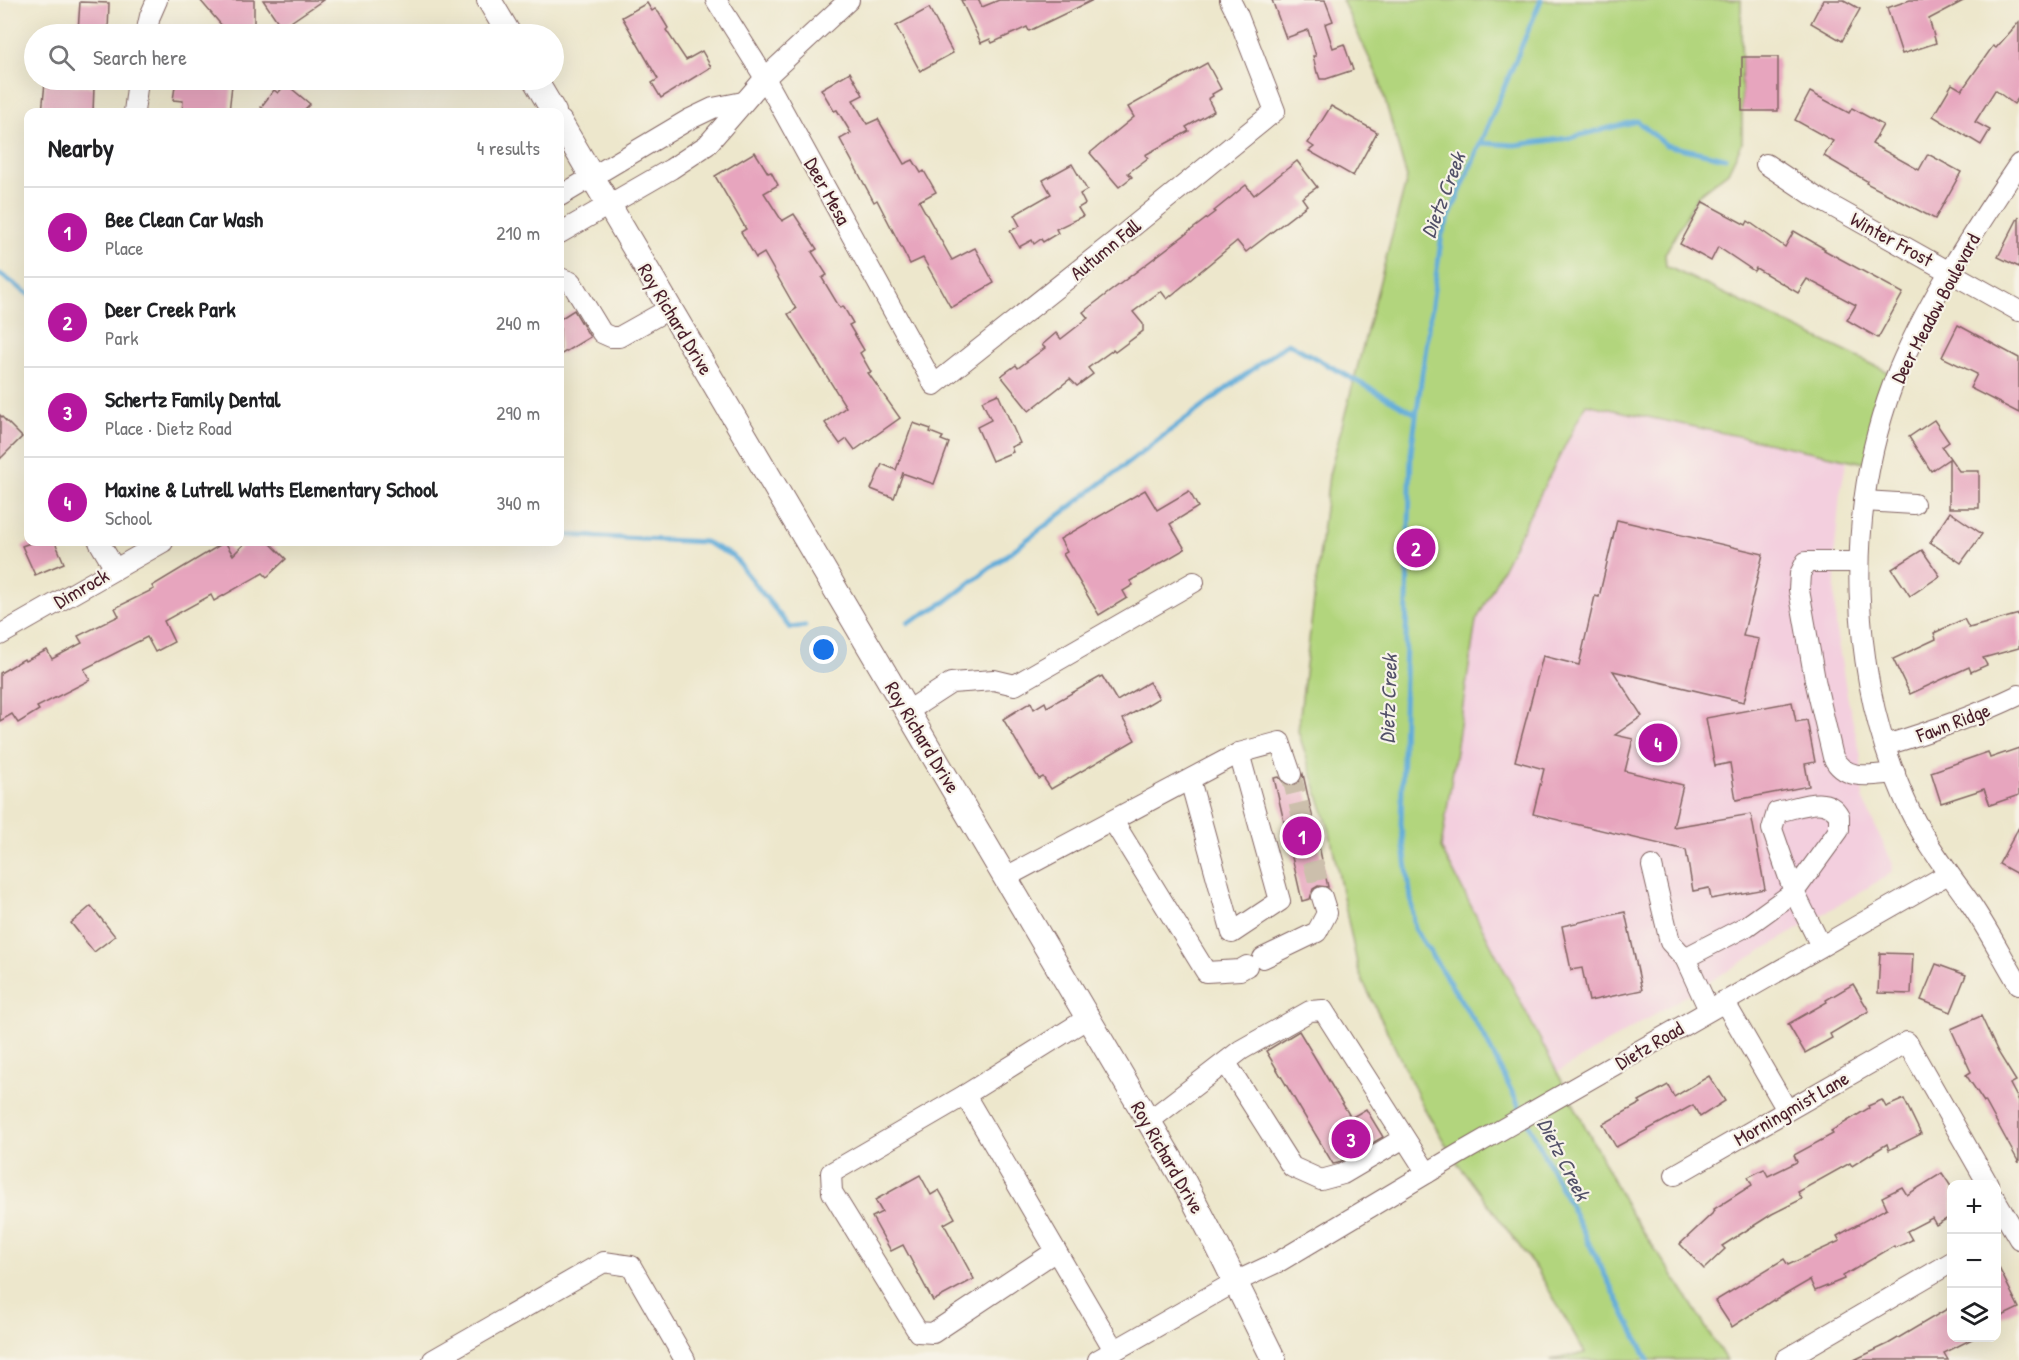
<!DOCTYPE html>
<meta charset="utf-8">
<style>
body{margin:0;font-family:"Patrick Hand",sans-serif;background:#f2f2f2;color:#202124}
.controls{position:absolute;right:18px;bottom:18px;display:grid;overflow:hidden;border-radius:12px;box-shadow:0 6px 24px #0002}
.controls button{width:54px;height:54px;display:grid;place-items:center;padding:0;border:0;border-bottom:2px solid #e0e0e0;background:#fff;color:#202124;font:30px sans-serif}
.you{position:absolute;left:824px;top:650px;width:21px;height:21px;margin:-15px;border:4px solid #fff;border-radius:50%;background:#1a73e8;box-shadow:0 0 0 9px #1a73e833}
.badge{display:grid;place-items:center;width:39px;height:39px;border-radius:50%;background:#b5179e;color:#fff;font-size:20px;font-weight:700}
.pin{position:absolute;translate:-50% -50%;border:3px solid #fff;box-shadow:0 2px 6px #0006}
.list{margin:0;padding:0;list-style:none}
h2{display:flex;justify-content:space-between;align-items:center;height:78px;margin:0;padding:0 24px;font-size:26px}
h2 small{font-size:20px;font-weight:400;color:#757577}
.list li{display:grid;grid-template-columns:39px 1fr auto;gap:18px;align-items:center;box-sizing:border-box;height:90px;padding:0 24px;border-top:2px solid #e0e0e0}
.list b{display:block;font-size:22px;white-space:nowrap}
.list p{margin:0;font-size:20px;white-space:nowrap;color:#757577}
.list em{font-size:20px;font-style:normal;color:#757577}
.icon{flex:none;width:33px;height:33px;fill:none;stroke:currentColor;stroke-width:2;stroke-linecap:round;stroke-linejoin:round}
.map{position:relative;flex:none;width:2019px;height:1360px;overflow:hidden}
.search{position:absolute;background:#fff;box-shadow:0 6px 24px #0002;left:24px;top:24px;width:540px;height:66px;display:flex;align-items:center;gap:15px;box-sizing:border-box;padding:0 21px;border-radius:33px;color:#757577;font-size:22px}
.panel{position:absolute;background:#fff;box-shadow:0 6px 24px #0002;left:24px;top:108px;width:540px;height:438px;border-radius:12px}
.map>svg:first-child{display:block}
.built{fill:#f3cfde}
.green{fill:#b2d57d;stroke:#7e7a54;stroke-width:1.5}
.lines{fill:none;stroke-linecap:round;stroke-linejoin:round}
.stream{stroke:#60acd9;stroke-width:5}
.building{fill:#e7a5be}
.minor-tunnel{stroke:#ccbfac;stroke-width:20;stroke-dasharray:20 10;stroke-linecap:butt}
.minor-casing{stroke:#836563;stroke-width:22}
.major-casing{stroke:#836563;stroke-width:26}
.minor{stroke:#fff;stroke-width:20}
.major{stroke:#fff;stroke-width:24}
.labels{text-anchor:middle;dominant-baseline:central;stroke-width:4.5;stroke-linejoin:round;paint-order:stroke}
.street-label{font-size:20px;fill:#4a1f2b;stroke:#f7f3e8}
.water-label{font-size:21px;font-style:italic;fill:#525068;stroke:#f7f3e8}
</style>
<div class="map">
<svg width="2019" height="1360" viewBox="0 0 2019 1360">
<rect width="100%" height="100%" fill="#f7f3e8"/>
<filter id="ink" filterUnits="userSpaceOnUse"><feTurbulence type="fractalNoise" baseFrequency=".0167" numOctaves="2"/><feDisplacementMap in="SourceGraphic" scale="12" xChannelSelector="R" yChannelSelector="G"/><feConvolveMatrix kernelMatrix="1 2 1 2 8 2 1 2 1" color-interpolation-filters="sRGB"/></filter>
<filter id="wash" filterUnits="userSpaceOnUse"><feTurbulence type="fractalNoise" baseFrequency=".008" numOctaves="4" result="noise"/><feDisplacementMap in="SourceGraphic" scale="24" xChannelSelector="R" yChannelSelector="G"/><feGaussianBlur stdDeviation="1.35" result="paint"/><feColorMatrix in="noise" values="0 0 0 0 0 0 0 0 0 0 0 0 0 0 0 0 0 1.4 0 .05"/><feComposite in="paint" operator="in"/></filter>
<g filter="url(#wash)">
<rect width="100%" height="100%" fill="#ede7cc"/>
<path class="built" d="M1586,404L1847,459L1840,494L1835,549V609L1837,637L1847,695L1861,757L1863,800L1893,864L1892,871L1887,876L1556,1073L1441,848L1476,621Z"/>
<path class="green" d="M1342,0H1741L1742,143L1728,172L1698,195L1665,254L1666,266L1897,376L1870,464L1586,404L1476,621L1441,848L1629,1211L1682,1289L1726,1360H1550L1585,1353L1538,1271L1453,1157L1424,1108L1359,973L1329,829L1298,731L1329,475L1407,178L1379,79Z"/>
<g class="lines">
<g class="stream">
<path d="M1481,143L1515,145L1569,138L1637,121L1666,145L1725,158"/>
<path d="M0,274L28,294"/>
<path d="M560,535L705,542L733,556L790,628L805,626"/>
<path d="M908,623L945,602L1179,424L1288,343L1416,414"/>
<path d="M1522,1112L1484,1036L1415,929L1401,824L1411,452L1442,234L1541,0"/>
<path d="M1527,1121L1648,1360"/>
</g>
</g>
<g id="blocks">
<g class="building">
<path d="M200,0H254V34H229Z"/>
<path d="M263,0H323L282,28Z"/>
<path d="M961,0H979L982,7L999,0H1093L1029,31L1027,27L992,43L990,39L981,43Z"/>
<path d="M1272,0H1325L1333,21L1325,24L1333,48L1344,44L1353,70L1326,79H1320L1318,73H1317L1313,56H1316L1308,30L1286,38Z"/>
<path d="M1823,0H1844L1860,9L1842,41L1811,23Z"/>
<path d="M1910,0H1965L1929,19L1936,43L1902,54L1887,8Z"/>
<path d="M80,2L109,3L108,33L78,31Z"/>
<path d="M647,3L652,11L655,9L659,13L668,28L666,30L686,60L702,51L711,67L661,98L652,83L658,79L622,17Z"/>
<path d="M929,8L953,53L920,71L896,26Z"/>
<path d="M2019,22V97L2014,104L1995,90L1975,122L1990,130L1981,145L1933,116L1952,84L1962,90L1993,46L1996,48Z"/>
<rect x="1742" y="57" width="36" height="54"/>
<path d="M1207,63L1221,89L1212,94L1213,96L1208,99L1214,111L1186,127L1189,131L1145,155L1148,158L1128,173L1132,177L1119,187L1090,153L1134,117L1128,107Z"/>
<path d="M850,72L863,95L853,100L867,124L878,119L904,164L913,160L921,173L924,171L936,192L919,201L952,260L975,248L994,283L951,308L923,258L910,264L877,200L874,202L840,139L851,133L837,110L834,111L821,89Z"/>
<path d="M176,80L232,85L229,112H182L183,101L173,100Z"/>
<path d="M45,83L94,87L93,112H42Z"/>
<path d="M286,84L310,104L302,112H268L261,107L274,90L278,93Z"/>
<path d="M1810,92L1849,113L1852,108L1883,125L1872,144L1919,170L1928,154L1961,172L1935,219L1866,183L1867,181L1824,156L1833,141L1795,120Z"/>
<path d="M1331,106L1377,132L1353,176L1309,151L1314,147L1308,143Z"/>
<path d="M755,152L768,173L771,172L778,185L764,193L782,221L794,214L817,249L812,252L827,275L822,278L840,308L843,306L853,323L849,325L864,350L860,353L871,372L868,373L900,418L855,450L847,439L840,444L825,423L846,407L788,314L796,309L764,253L756,258L741,232L746,229L715,176Z"/>
<path d="M1297,161L1317,187L1302,198L1307,205L1246,252L1237,241L1167,299L1161,291L1133,312L1143,324V331L1115,352L1113,350L1088,368L1093,374L1077,386L1070,379L1029,411L1001,376L1016,365L1018,368L1045,348L1042,345L1056,333L1061,339L1088,318L1083,312L1215,212L1214,211L1246,185L1254,195Z"/>
<path d="M1072,164L1087,190L1080,194L1085,204L1078,208L1083,216L1056,229L1058,233L1043,242L1041,239L1034,244L1032,240L1019,247L1010,231L1020,226L1014,215L1051,194L1043,180Z"/>
<path d="M1703,202L1746,225L1748,221L1785,247L1794,231L1825,249L1824,250L1903,293L1878,338L1847,320L1856,305L1807,279L1798,293L1756,268L1754,271L1718,247L1711,261L1680,244Z"/>
<path d="M2019,216V267L1998,257Z"/>
<path d="M574,310L590,337L560,355V319Z"/>
<path d="M1958,325L2019,358V413L1970,388L1977,374L1942,357Z"/>
<path d="M998,394L1020,443L1011,447L1013,452L992,461L977,427L991,420L982,401Z"/>
<path d="M0,415L22,437L0,459Z"/>
<path d="M1934,420L1949,442L1942,447L1959,471H1979V508H1949V459L1931,471L1909,437Z"/>
<path d="M913,423L931,429L930,432L943,437L941,440L949,443L934,484L902,473H903L894,498L871,489L882,464L896,470Z"/>
<path d="M1145,490L1157,510L1189,491L1198,507L1170,524L1185,549L1130,581L1133,585L1123,591L1127,598L1099,615L1063,554L1067,552L1060,539Z"/>
<path d="M1950,512L1982,534L1961,563L1930,542Z"/>
<path d="M1617,520L1763,554L1743,636L1759,639L1744,702L1613,671L1642,716L1615,735L1633,739L1625,771L1683,785L1673,827L1751,814L1765,889L1711,899L1709,888L1693,891L1686,850L1533,814L1544,769L1515,761L1543,656L1579,665L1595,596L1599,597Z"/>
<path d="M33,542H55L64,563L35,575L22,546Z"/>
<path d="M225,542L233,555L246,542H269L286,559L267,577L263,573L214,601L211,595L164,621L174,642L155,652L147,637L84,669L90,680L37,707L39,710L18,723L12,714L0,721V673L24,659L25,661L47,650L52,659L82,643L78,636L119,616L115,608L154,589L152,586Z"/>
<path d="M1922,550L1940,576L1910,596L1892,569Z"/>
<path d="M2019,614V648L1983,658L1987,665L1971,672L1969,667L1910,694L1893,659L1936,639L1934,633L1964,619L1969,628Z"/>
<path d="M1102,676L1117,701L1149,682L1159,698L1123,719L1135,740L1051,789L1043,777L1039,779L1003,719L1031,702L1034,709L1045,702L1047,707Z"/>
<path d="M1792,702L1796,722L1807,720L1815,762L1805,764L1809,786L1736,800L1730,763L1715,766L1706,718Z"/>
<path d="M2019,748V795L1990,805L1984,789L1941,803L1931,772L1988,752L1990,758Z"/>
<path d="M1303,774L1328,887L1318,886L1313,889L1310,899L1302,901L1274,778L1279,777L1284,783L1294,785L1300,781Z"/>
<path d="M2019,827V875L1999,864Z"/>
<path d="M91,906L115,936L94,952L71,923Z"/>
<path d="M1625,912L1642,990L1589,1001L1582,968L1571,970L1562,926Z"/>
<path d="M1880,953L1913,954L1911,994L1878,993Z"/>
<path d="M1936,964L1966,975L1951,1012L1921,1000Z"/>
<path d="M1853,984L1869,1011L1830,1034L1832,1038L1805,1053L1788,1024L1827,1002L1826,1000Z"/>
<path d="M1981,1016L1998,1052L2016,1081L2010,1084L2019,1101V1163L1985,1101L1984,1102L1966,1075L1971,1072L1951,1029Z"/>
<path d="M1299,1031L1351,1118L1366,1109L1383,1137L1338,1163L1333,1164L1266,1051Z"/>
<path d="M1709,1076L1725,1101L1700,1117L1693,1105L1616,1147L1603,1124L1641,1103L1639,1101L1668,1085L1674,1097Z"/>
<path d="M1904,1099L1921,1134L1889,1150L1887,1144L1852,1166L1850,1163L1798,1192L1802,1199L1772,1214L1722,1246L1725,1249L1704,1269L1680,1244L1715,1211L1714,1209L1752,1185L1748,1177L1764,1169L1768,1176L1797,1162L1794,1155L1833,1134L1831,1131L1869,1108L1868,1106L1882,1100L1886,1107Z"/>
<path d="M1942,1173L1952,1188V1216L1936,1225L1932,1218L1907,1231L1912,1240L1895,1248L1894,1246L1843,1276L1844,1279L1815,1291L1810,1280L1774,1301L1773,1300L1732,1327L1715,1301L1784,1259L1788,1265L1840,1241L1837,1236L1887,1208L1882,1197L1902,1187L1907,1195Z"/>
<path d="M920,1175L931,1195L939,1190L955,1218L944,1224L974,1279L933,1301L903,1245L891,1251L872,1217L882,1212L875,1200Z"/>
<path d="M1996,1262L2019,1308L1996,1319Z"/>
<path d="M1952,1306V1338H1974L1944,1353L1948,1360H1854L1888,1344Z"/>
</g>
</g>
</g>
<g filter="url(#ink)">
<use href="#blocks" fill-opacity="0" stroke="#836563" stroke-width="1.5"/>
<g class="lines">
<path class="minor-tunnel" d="M1291,774L1322,897"/>
<defs>
<g id="minor">
<path d="M716,0L765,78L934,385L1114,242L1275,111L1238,16L1230,0"/>
<path d="M146,34L150,16L157,0"/>
<path d="M134,112L138,80"/>
<path d="M1766,164L1814,196L2019,311"/>
<path d="M2019,164C1974,231 1922,309 1893,384C1844,515 1849,672 1905,800C1921,837 1945,868 1968,900C1987,927 2002,957 2019,985"/>
<path d="M560,196L688,120L713,108L743,102"/>
<path d="M560,233L671,169L707,145L765,78L849,0"/>
<path d="M560,278L571,282L602,333L611,337H619L669,309"/>
<path d="M1864,501L1914,504"/>
<path d="M99,542L115,569"/>
<path d="M1859,562H1806L1800,574L1799,590L1815,680L1833,757C1845,782 1872,775 1895,773"/>
<path d="M0,635L163,542"/>
<path d="M908,711L951,683L994,680L1015,685L1194,582"/>
<path d="M1886,745C1933,731 1975,716 2019,695"/>
<path d="M1190,780L1232,933L1280,901L1239,753"/>
<path d="M1113,821L1206,972L1240,970L1247,966"/>
<path d="M1652,866L1670,942L1685,958L1747,926L1794,892L1772,829L1777,812C1798,808 1827,793 1839,816V830L1794,892L1821,946"/>
<path d="M1006,877L1239,753L1280,742L1291,774"/>
<path d="M1263,958L1317,932L1327,913L1322,897"/>
<path d="M1685,958L1709,1010"/>
<path d="M1724,1001L1787,1110"/>
<path d="M1088,1018L965,1095L1114,1350"/>
<path d="M1226,1063L1292,1167L1321,1180L1343,1174L1404,1138"/>
<path d="M965,1095L831,1173L832,1192L918,1332L933,1333L1056,1251"/>
<path d="M1149,1121L1241,1050L1310,1011L1323,1010L1427,1173"/>
<path d="M1675,1175L1907,1042L1988,1184"/>
<path d="M1996,1200L2019,1239"/>
<path d="M1786,1359L1952,1262"/>
<path d="M433,1360L604,1262L631,1266L685,1360"/>
<path d="M1098,1360L1235,1282L1280,1261L1459,1154L1948,874"/>
</g>
<g id="major">
<path d="M489,0L509,34"/>
<path d="M535,80L554,112"/>
<path d="M560,122L1181,1176L1218,1247L1274,1360"/>
</g>
</defs>
<use href="#minor" class="minor-casing"/>
<use href="#major" class="major-casing"/>
<use href="#minor" class="minor"/>
<use href="#major" class="major"/>
</g>
</g>
<g class="labels">
<g class="street-label">
<text transform="translate(828 191) rotate(61)">Deer Mesa</text>
<text transform="translate(1892 239) rotate(29)">Winter Frost</text>
<text transform="translate(1105 249) rotate(-39)">Autumn Fall</text>
<text transform="translate(1935 308) rotate(-62)">Deer Meadow Boulevard</text>
<text transform="translate(676 319) rotate(59)">Roy Richard Drive</text>
<text transform="translate(81 588) rotate(-30)">Dimrock</text>
<text transform="translate(1953 722) rotate(-21)">Fawn Ridge</text>
<text transform="translate(923 737) rotate(59)">Roy Richard Drive</text>
<text transform="translate(1649 1045) rotate(-30)">Dietz Road</text>
<text transform="translate(1791 1108) rotate(-30)">Morningmist Lane</text>
<text transform="translate(1168 1157) rotate(60)">Roy Richard Drive</text>
</g>
<g class="water-label">
<text transform="translate(1443 195) rotate(-69)">Dietz Creek</text>
<text transform="translate(1388 699) rotate(-88)">Dietz Creek</text>
<text transform="translate(1564 1159) rotate(63)">Dietz Creek</text>
</g>
</g>
</svg>
<div class="controls">
<button>+</button>
<button>−</button>
<button><svg class="icon" aria-label="layers" viewBox="0 0 24 24"><path d="M12 4l9 5-9 5-9-5zM3 14l9 5 9-5"/></svg></button>
</div>
<div class="you"></div>
<div class="pin badge" style="left:1302px;top:836px">1</div>
<div class="pin badge" style="left:1416px;top:548px">2</div>
<div class="pin badge" style="left:1351px;top:1139px">3</div>
<div class="pin badge" style="left:1658px;top:743px">4</div>
<div class="search"><svg class="icon" aria-label="search" viewBox="0 0 24 24"><circle cx="10" cy="10" r="6"/><path d="M15 15l6 6"/></svg>Search here</div>
<section class="panel">
<h2>Nearby<small>4 results</small></h2>
<ul class="list">
<li><span class="badge">1</span><div><b>Bee Clean Car Wash</b><p>Place</p></div><em>210 m</em></li>
<li><span class="badge">2</span><div><b>Deer Creek Park</b><p>Park</p></div><em>240 m</em></li>
<li><span class="badge">3</span><div><b>Schertz Family Dental</b><p>Place · Dietz Road</p></div><em>290 m</em></li>
<li><span class="badge">4</span><div><b>Maxine &amp; Lutrell Watts Elementary School</b><p>School</p></div><em>340 m</em></li>
</ul>
</section>
</div>
